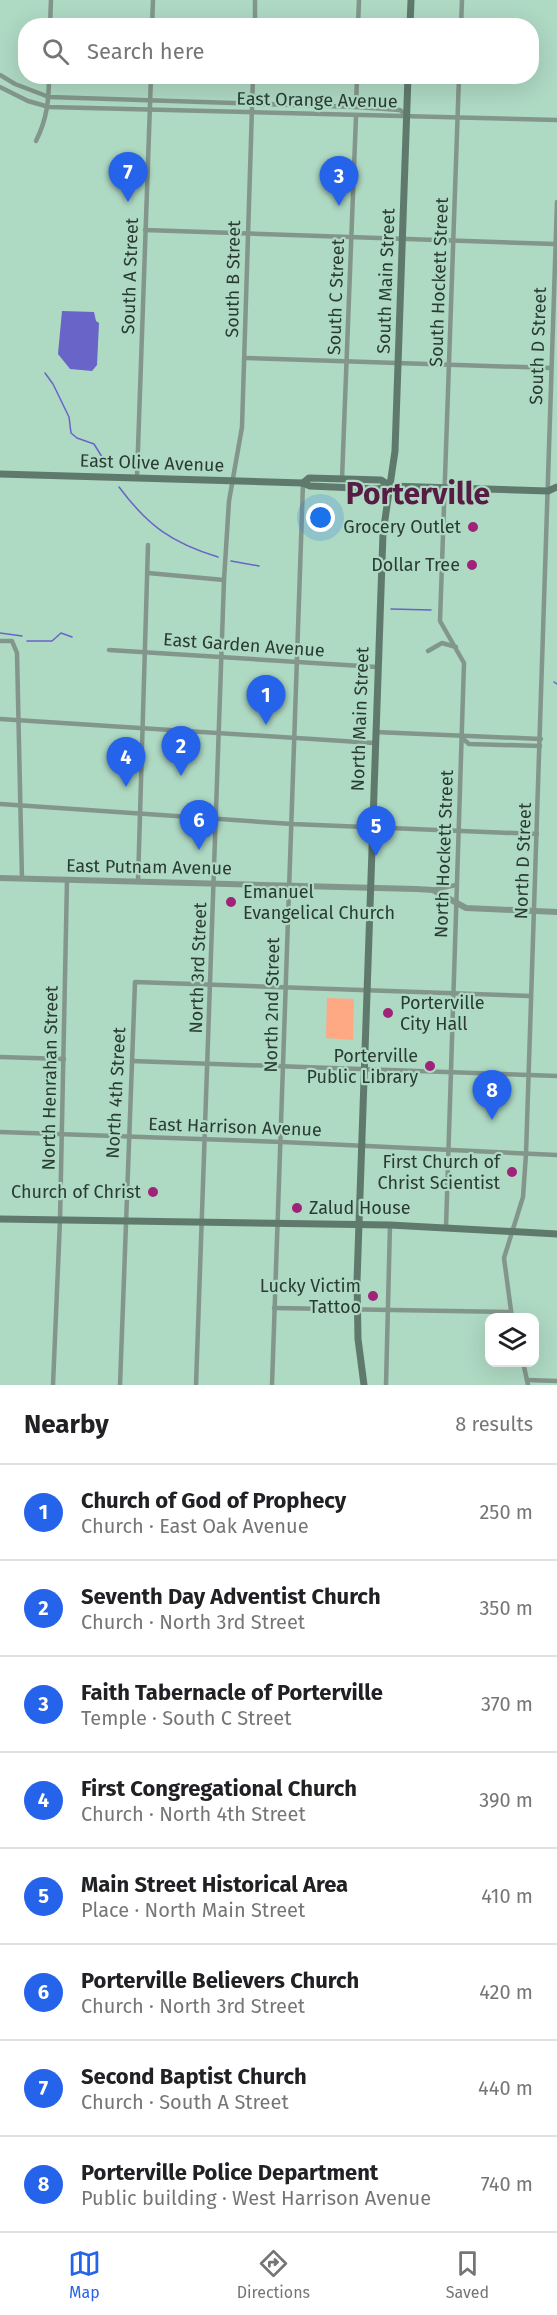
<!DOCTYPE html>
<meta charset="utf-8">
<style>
body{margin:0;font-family:"Fira Sans",sans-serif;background:#f2f2f2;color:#202124}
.controls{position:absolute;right:18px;bottom:18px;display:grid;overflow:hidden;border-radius:12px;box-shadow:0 6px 24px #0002}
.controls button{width:54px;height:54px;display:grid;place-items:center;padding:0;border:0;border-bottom:2px solid #e0e0e0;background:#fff;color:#202124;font:30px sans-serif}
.you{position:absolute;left:321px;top:518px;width:21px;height:21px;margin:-15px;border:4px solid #fff;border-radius:50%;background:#1a73e8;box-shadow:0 0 0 9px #1a73e833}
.badge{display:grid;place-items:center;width:39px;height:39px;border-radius:50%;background:#2563eb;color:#fff;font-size:20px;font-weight:700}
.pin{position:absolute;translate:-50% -50px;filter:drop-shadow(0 2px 3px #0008)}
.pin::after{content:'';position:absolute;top:32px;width:21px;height:18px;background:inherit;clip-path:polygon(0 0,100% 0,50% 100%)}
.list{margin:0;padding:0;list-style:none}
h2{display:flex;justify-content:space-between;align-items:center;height:78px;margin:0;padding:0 24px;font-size:26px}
h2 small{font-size:20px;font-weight:400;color:#757577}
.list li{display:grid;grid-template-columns:39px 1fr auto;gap:18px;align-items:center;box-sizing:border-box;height:96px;padding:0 24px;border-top:2px solid #e0e0e0}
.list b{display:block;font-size:22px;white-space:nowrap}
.list p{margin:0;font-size:20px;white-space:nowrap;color:#757577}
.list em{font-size:20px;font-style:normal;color:#757577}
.icon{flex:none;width:33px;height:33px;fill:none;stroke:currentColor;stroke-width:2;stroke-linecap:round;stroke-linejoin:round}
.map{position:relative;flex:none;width:557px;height:1385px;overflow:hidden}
.search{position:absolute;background:#fff;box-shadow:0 6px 24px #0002;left:18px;right:18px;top:18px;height:66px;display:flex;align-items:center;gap:15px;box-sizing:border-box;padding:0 21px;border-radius:24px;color:#757577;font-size:22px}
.sheet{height:846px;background:#fff}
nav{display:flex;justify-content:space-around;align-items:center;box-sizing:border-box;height:84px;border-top:2px solid #e0e0e0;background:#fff;font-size:16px;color:#757577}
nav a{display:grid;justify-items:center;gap:3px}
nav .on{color:#2563eb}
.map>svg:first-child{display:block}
.green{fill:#ffa884}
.water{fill:#6964c8}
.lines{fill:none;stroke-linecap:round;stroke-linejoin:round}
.stream{stroke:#6964c8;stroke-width:1.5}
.minor{stroke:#83968c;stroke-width:4.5}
.tertiary{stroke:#83968c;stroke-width:6}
.secondary{stroke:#5f7a6d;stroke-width:7}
.poi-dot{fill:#9e2379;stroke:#aed9c3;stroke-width:2}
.labels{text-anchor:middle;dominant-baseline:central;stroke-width:4.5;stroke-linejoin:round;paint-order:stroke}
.street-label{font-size:18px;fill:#2a3b33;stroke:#aed9c3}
.poi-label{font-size:18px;fill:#2a3b33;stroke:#aed9c3;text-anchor:end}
.town-label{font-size:30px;font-weight:bold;fill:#561c43;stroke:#aed9c3}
</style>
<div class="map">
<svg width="557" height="1385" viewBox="0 0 557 1385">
<rect width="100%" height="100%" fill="#aed9c3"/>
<path class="green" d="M327,998L354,999L353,1040L326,1038Z"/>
<path class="water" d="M62,311L94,312L96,321L99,323L97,365L92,371L70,369L58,354Z"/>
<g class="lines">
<g class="stream">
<path d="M45,373L53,384L69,417L71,433L77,438L94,444L107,465"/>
<path d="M119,487C148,526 172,543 218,557"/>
<path d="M231,561L259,566"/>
<path d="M391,609L431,610"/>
<path d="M0,633L22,636"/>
<path d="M27,641H52L61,633L72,637"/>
<path d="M554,682L557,684"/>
</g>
<g class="minor">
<path d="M50,26L51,0"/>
<path d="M152,26L153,0"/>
<path d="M255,26V0"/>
<path d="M358,26L359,0"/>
<path d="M461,26L462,0"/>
<path d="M0,75L15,84L49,97L356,107L400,110L406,115"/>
<path d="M0,87L28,101L49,107L557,120"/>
<path d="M356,107L357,76"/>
<path d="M36,141C47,119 49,100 49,76"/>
<path d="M145,230L555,244"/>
<path d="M245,358L551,368"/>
<path d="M137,477L151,76"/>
<path d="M342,479L356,116"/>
<path d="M148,573L224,580"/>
<path d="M0,641H12L17,653L22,879"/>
<path d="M109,650L377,667"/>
<path d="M428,651L442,643L456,647"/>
<path d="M0,719L374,743"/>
<path d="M375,732L541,739"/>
<path d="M461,737L469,744L540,746"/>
<path d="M0,804L292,824L537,834"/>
<path d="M138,882L148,545"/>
<path d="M433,890L456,885"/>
<path d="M0,1057L64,1059"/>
<path d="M132,1061L557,1076"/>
<path d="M0,1132L282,1142L557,1155"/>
<path d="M446,1227L464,663L440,621L459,76"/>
<path d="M274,1308L511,1312"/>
<path d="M512,1318L504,1258L523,1197L526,1154L557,202"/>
<path d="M523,1362L528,1385"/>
<path d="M527,1380L557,1381"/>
<path d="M53,1385L60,1220L67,880"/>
<path d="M120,1385L135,982L531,996"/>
<path d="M196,1385L224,580L229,501L242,427L253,76"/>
<path d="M272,1385L303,483"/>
<path d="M386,1385L390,1225"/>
</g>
<path class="tertiary" d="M0,878L416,889L433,890L466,908L557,912"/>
<g class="secondary">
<path d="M410,26L411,0"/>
<path d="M0,474L303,483L310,486L378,489L390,486L548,491L557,487"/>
<path d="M303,483L309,478L381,480L390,486"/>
<path d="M0,1219L390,1225L557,1234"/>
<path d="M364,1385L358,1339L357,1281L383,533L395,451L408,76"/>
</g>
</g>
<g class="poi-dot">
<circle cx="473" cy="527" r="6"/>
<circle cx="472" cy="565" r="6"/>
<circle cx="231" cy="902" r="6"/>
<circle cx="388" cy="1013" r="6"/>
<circle cx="430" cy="1066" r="6"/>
<circle cx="512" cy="1172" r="6"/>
<circle cx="153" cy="1192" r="6"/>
<circle cx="297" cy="1208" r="6"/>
<circle cx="373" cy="1296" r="6"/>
</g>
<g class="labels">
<g class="street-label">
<text transform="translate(317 100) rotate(1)">East Orange Avenue</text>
<text transform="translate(130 276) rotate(-88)">South A Street</text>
<text transform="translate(233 279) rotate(-89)">South B Street</text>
<text transform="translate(386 281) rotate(-88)">South Main Street</text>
<text transform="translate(439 282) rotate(-88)">South Hockett Street</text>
<text transform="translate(336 297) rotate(-88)">South C Street</text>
<text transform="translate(538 346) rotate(-88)">South D Street</text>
<text transform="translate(152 463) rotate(2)">East Olive Avenue</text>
<text transform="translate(244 645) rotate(4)">East Garden Avenue</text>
<text transform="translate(360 719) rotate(-88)">North Main Street</text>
<text transform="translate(444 854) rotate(-88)">North Hockett Street</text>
<text transform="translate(523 861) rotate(-88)">North D Street</text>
<text transform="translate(149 867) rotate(1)">East Putnam Avenue</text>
<text transform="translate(198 968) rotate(-88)">North 3rd Street</text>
<text transform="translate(272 1005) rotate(-89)">North 2nd Street</text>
<text transform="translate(50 1078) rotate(-89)">North Henrahan Street</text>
<text transform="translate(116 1093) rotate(-87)">North 4th Street</text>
<text transform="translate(235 1127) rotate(2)">East Harrison Avenue</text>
</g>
<g class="poi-label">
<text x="461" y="527">Grocery Outlet</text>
<text x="460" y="565">Dollar Tree</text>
<text x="243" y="892" text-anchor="start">Emanuel<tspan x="243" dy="21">Evangelical Church</tspan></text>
<text x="400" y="1003" text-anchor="start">Porterville<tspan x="400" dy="21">City Hall</tspan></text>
<text x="418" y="1056">Porterville<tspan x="418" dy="21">Public Library</tspan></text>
<text x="500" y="1162">First Church of<tspan x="500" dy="21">Christ Scientist</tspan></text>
<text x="141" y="1192">Church of Christ</text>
<text x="309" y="1208" text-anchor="start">Zalud House</text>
<text x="361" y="1286">Lucky Victim<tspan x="361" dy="21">Tattoo</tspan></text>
</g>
<g class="town-label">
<text x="418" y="494">Porterville</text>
</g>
</g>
</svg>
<div class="controls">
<button><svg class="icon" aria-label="layers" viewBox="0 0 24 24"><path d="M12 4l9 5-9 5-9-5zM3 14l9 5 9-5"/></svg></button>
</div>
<div class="you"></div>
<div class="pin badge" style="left:266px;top:725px">1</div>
<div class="pin badge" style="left:181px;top:776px">2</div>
<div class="pin badge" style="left:339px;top:206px">3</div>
<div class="pin badge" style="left:126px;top:787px">4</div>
<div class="pin badge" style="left:376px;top:856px">5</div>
<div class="pin badge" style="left:199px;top:850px">6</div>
<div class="pin badge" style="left:128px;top:202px">7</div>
<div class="pin badge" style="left:492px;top:1120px">8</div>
<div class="search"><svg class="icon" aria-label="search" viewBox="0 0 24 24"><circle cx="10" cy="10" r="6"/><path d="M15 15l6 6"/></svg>Search here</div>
</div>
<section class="sheet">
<h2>Nearby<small>8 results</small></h2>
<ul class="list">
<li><span class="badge">1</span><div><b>Church of God of Prophecy</b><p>Church · East Oak Avenue</p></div><em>250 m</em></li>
<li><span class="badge">2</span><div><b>Seventh Day Adventist Church</b><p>Church · North 3rd Street</p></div><em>350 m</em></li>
<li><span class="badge">3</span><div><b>Faith Tabernacle of Porterville</b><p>Temple · South C Street</p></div><em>370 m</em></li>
<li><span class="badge">4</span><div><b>First Congregational Church</b><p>Church · North 4th Street</p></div><em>390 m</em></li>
<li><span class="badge">5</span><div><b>Main Street Historical Area</b><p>Place · North Main Street</p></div><em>410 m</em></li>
<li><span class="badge">6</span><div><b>Porterville Believers Church</b><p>Church · North 3rd Street</p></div><em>420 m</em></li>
<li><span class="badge">7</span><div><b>Second Baptist Church</b><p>Church · South A Street</p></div><em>440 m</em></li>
<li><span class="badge">8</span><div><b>Porterville Police Department</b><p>Public building · West Harrison Avenue</p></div><em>740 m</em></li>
</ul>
</section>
<nav>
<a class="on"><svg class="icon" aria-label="map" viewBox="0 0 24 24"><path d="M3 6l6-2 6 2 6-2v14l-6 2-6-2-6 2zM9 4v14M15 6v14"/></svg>Map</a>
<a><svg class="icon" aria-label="directions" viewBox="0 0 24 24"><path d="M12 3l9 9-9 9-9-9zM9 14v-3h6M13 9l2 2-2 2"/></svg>Directions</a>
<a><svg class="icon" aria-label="saved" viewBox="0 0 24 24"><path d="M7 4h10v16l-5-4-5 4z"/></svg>Saved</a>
</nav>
